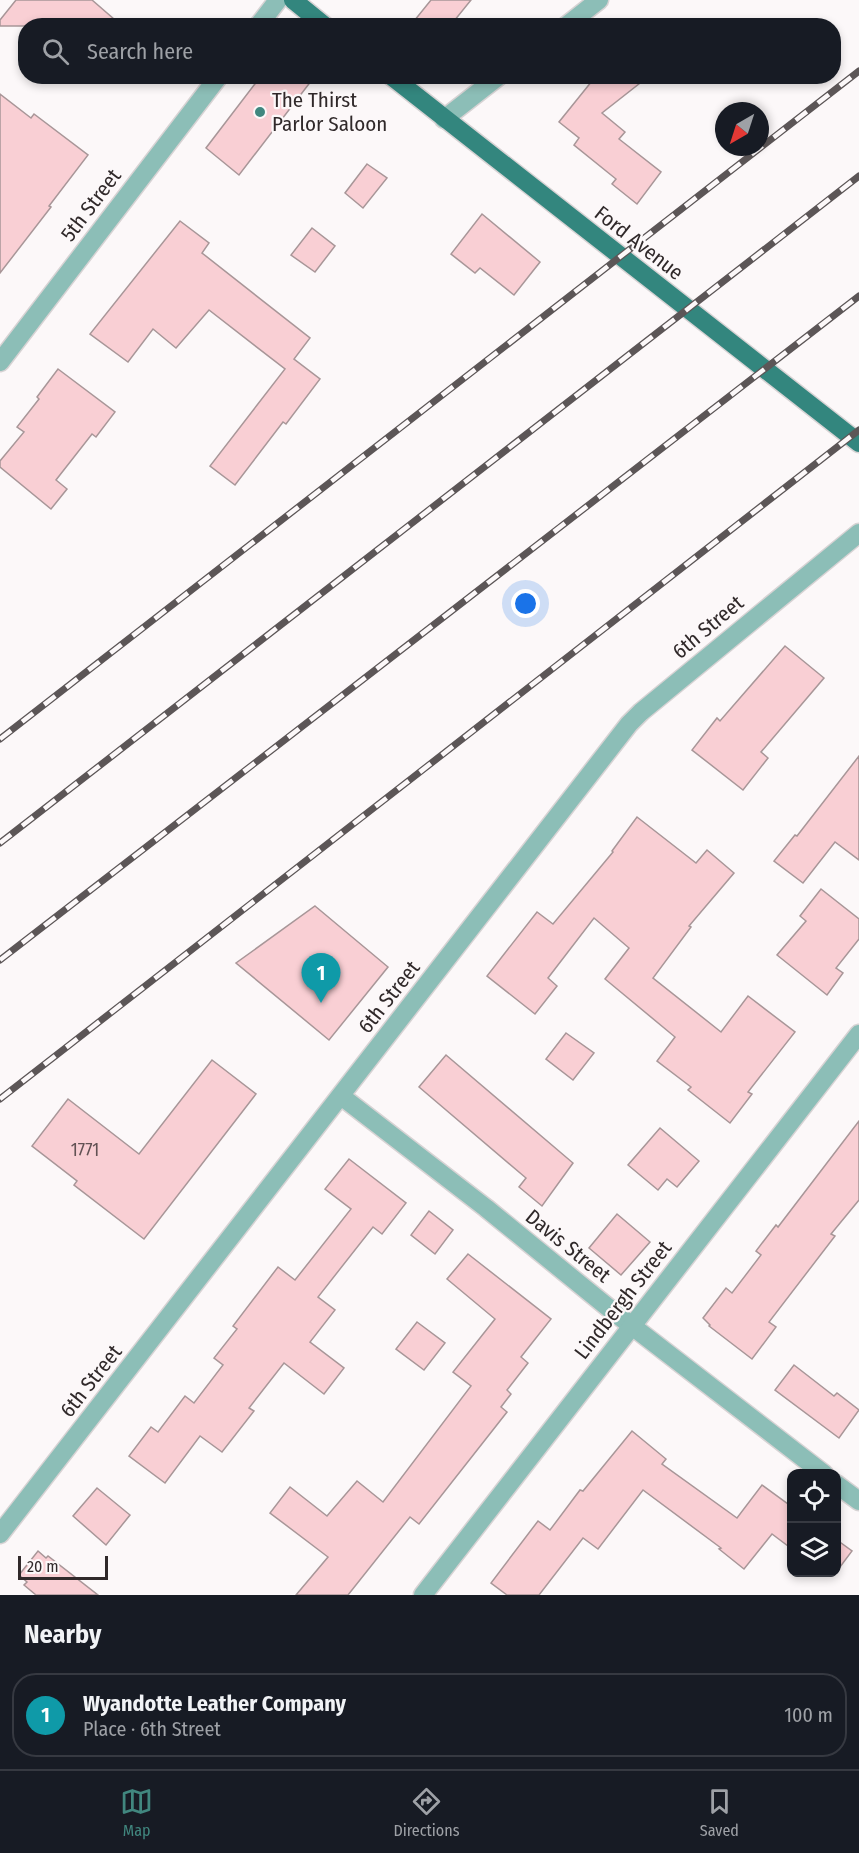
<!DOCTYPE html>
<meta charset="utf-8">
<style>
body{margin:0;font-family:"Fira Sans Condensed",sans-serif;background:#242831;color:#f1f3f6}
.controls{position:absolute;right:18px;bottom:18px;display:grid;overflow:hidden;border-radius:12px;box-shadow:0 3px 9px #0003}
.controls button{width:54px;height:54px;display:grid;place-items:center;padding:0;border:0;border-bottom:2px solid #363941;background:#171b24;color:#f1f3f6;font:30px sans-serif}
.compass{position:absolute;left:715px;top:102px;width:54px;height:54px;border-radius:50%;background:#171b24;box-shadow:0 3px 9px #0003;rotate:219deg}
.scale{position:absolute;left:18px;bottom:15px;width:90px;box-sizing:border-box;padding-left:6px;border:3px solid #30292a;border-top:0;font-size:16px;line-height:21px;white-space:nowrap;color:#30292a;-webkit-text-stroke:4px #fcf8f9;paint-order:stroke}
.you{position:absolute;left:526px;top:604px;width:21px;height:21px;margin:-15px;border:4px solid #fff;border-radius:50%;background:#1a73e8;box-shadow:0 0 0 9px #1a73e833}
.badge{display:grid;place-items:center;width:39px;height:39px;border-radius:50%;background:#41877f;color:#fff;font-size:20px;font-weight:700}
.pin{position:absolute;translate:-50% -50px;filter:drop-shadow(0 2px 3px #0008)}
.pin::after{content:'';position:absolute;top:32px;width:21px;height:18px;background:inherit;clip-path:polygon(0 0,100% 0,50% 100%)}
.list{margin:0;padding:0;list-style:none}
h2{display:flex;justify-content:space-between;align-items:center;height:78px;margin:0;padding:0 24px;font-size:26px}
h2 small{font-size:20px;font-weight:400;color:#9ea1a6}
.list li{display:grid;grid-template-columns:39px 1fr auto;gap:18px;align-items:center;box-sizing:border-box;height:84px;margin:0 12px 12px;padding:0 12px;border:2px solid #363941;border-radius:24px}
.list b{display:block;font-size:22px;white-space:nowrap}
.list p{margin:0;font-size:20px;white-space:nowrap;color:#9ea1a6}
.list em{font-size:20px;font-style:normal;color:#9ea1a6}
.icon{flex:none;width:33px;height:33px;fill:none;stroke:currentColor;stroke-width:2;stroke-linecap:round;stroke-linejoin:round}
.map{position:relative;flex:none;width:859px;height:1595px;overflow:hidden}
.search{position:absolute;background:#171b24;box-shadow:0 3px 9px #0003;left:18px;right:18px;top:18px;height:66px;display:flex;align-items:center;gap:15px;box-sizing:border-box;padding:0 21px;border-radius:24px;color:#9ea1a6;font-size:22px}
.sheet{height:174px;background:#171b24}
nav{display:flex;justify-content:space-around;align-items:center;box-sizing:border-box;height:84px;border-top:2px solid #363941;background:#171b24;font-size:16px;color:#9ea1a6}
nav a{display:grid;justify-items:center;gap:3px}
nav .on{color:#41877f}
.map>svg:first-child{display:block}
.building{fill:#f9cfd4;stroke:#a89698;stroke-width:1.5}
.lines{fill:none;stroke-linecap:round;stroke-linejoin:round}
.minor-casing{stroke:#d7d3d4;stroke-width:21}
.major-casing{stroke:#d7d3d4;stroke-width:21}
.minor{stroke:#8cbeb7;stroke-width:18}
.major{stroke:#33867e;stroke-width:18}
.rail-casing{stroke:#5c5657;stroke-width:7}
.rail{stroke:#fcf8f9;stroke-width:4.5;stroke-dasharray:14;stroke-linecap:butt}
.poi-dot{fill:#41877f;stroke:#fcf8f9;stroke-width:2}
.labels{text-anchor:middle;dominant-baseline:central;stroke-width:4.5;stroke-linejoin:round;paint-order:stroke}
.number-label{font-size:18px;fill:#625254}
.poi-label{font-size:21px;fill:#30292a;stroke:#fcf8f9;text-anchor:start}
.street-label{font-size:21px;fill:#30292a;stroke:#fcf8f9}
</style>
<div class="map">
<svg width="859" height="1595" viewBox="0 0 859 1595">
<rect width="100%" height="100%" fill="#fcf8f9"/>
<g class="building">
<path d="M16,0H92L122,26H0V20Z"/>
<path d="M431,0H471L450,26H410Z"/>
<path d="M261,76H315L239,175L206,148Z"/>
<path d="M596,76H649L602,113L625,132L619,139L661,172L637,204L612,184L616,179L574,145L579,138L559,122Z"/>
<path d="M0,94L31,118L34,114L88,155L49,206L51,207L0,273Z"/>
<path d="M367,164L387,178L363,208L345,193Z"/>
<path d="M482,214L540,262L514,295L480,268L475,273L451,254Z"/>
<path d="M180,221L209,243L202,253L310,338L294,359L320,379L286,424L283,422L235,485L210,466L285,369L209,310L176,348L153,329L128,362L90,334Z"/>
<path d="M312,228L335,246L315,272L291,255Z"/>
<path d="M58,369L115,412L96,437L92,434L56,480L67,489L51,509L0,467V461L24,432L17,427L39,399L37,397Z"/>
<path d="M785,646L824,678L761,752L768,758L743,790L692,750L717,718L720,721Z"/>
<path d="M859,756V860L835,842L803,883L774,861L795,835L797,836Z"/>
<path d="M637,817L696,863L707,850L734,873L689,926L691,927L653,978L721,1032L748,996L795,1032L748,1092L752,1094L730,1123L688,1090L691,1087L657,1061L675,1037L605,979L629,948L594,918L548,978L557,986L535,1014L487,976L537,912L553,924L613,852L612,851Z"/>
<path d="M821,889L859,919V939L836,968L843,973L827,995L777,955L806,921L800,916Z"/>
<path d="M315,906L388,967L329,1040L236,963Z"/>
<path d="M566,1033L594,1053L573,1080L546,1059Z"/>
<path d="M446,1055L573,1163L542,1206L519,1187L526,1178L419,1087Z"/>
<path d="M212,1060L256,1094L144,1239L74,1185L77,1181L32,1146L68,1099L139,1154Z"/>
<path d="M859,1121V1200L831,1234L835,1236L769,1322L776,1327L752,1359L709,1326L710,1325L703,1318L726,1288L732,1293L761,1255L756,1251L776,1225L778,1227Z"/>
<path d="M660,1128L699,1161L677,1187L667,1179L658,1190L628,1165Z"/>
<path d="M349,1159L406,1203L382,1234L373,1227L318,1297L335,1310L310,1342L344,1368L324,1394L284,1363L249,1408L254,1411L222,1452L200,1436L165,1483L129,1456L151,1427L158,1432L185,1396L194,1403L223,1365L214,1358L237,1329L233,1326L278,1267L295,1280L351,1209L325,1189Z"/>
<path d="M429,1211L453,1230L435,1254L411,1235Z"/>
<path d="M617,1214L650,1242L621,1275L589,1248Z"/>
<path d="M468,1254L551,1319L521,1357L528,1363L507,1390L511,1394L501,1407L507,1412L419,1524L410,1517L348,1595H296L328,1557L270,1513L290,1487L327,1516L357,1481L383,1502L471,1386L453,1372L495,1319L447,1279Z"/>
<path d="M417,1322L445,1343L424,1370L396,1349Z"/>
<path d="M794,1365L834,1396L837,1393L859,1410L839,1438L775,1390Z"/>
<path d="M632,1431L666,1459L662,1464L737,1518L762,1485L792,1507V1549L772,1534L744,1569L719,1549L721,1548L643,1490L598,1549L583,1538L539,1595H507L491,1583L538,1521L550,1530L580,1490L583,1491Z"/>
<path d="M97,1488L130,1515L106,1545L73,1516Z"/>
<path d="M837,1540L852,1551L837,1571Z"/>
<path d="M38,1551L46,1558L48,1556L98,1595H36L24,1585L27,1582L19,1575Z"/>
</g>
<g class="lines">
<defs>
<g id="minor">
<path d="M258,26L278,0"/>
<path d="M566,26L599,0"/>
<path d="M444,119L499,76"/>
<path d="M0,362L219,76"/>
<path d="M341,1096L486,1208L610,1309L824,1474"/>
<path d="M836,1484L859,1501"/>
<path d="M0,1534L629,724L641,712L859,533"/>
<path d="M423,1595L859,1034"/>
</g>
<g id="major">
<path d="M293,0L325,26"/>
<path d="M391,76L859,443"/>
</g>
</defs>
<use href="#minor" class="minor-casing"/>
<use href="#major" class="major-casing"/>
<use href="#minor" class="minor"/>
<use href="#major" class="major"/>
<defs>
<g id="rail">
<path d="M0,739L859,71"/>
<path d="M0,843L859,176"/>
<path d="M0,960L859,296"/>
<path d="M0,1099L859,430"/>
</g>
</defs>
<use href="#rail" class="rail-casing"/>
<use href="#rail" class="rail"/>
</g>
<circle class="poi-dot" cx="260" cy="112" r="6"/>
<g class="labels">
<g class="number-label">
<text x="85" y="1150">1771</text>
</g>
<g class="poi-label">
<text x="272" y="100">The Thirst<tspan x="272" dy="24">Parlor Saloon</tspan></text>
</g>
<g class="street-label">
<text transform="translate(91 205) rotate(-53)">5th Street</text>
<text transform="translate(639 243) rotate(38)">Ford Avenue</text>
<text transform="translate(708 627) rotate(-40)">6th Street</text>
<text transform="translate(389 997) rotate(-52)">6th Street</text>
<text transform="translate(568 1246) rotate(39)">Davis Street</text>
<text transform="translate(623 1300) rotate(-52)">Lindbergh Street</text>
<text transform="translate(91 1381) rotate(-52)">6th Street</text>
</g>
</g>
</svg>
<div class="controls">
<button><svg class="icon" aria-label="locate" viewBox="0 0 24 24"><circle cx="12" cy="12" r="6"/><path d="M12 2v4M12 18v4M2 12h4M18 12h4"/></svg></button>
<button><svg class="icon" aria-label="layers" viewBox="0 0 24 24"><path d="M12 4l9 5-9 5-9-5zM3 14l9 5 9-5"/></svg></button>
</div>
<svg class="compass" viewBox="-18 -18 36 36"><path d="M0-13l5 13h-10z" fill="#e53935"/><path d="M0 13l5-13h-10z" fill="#9ea1a6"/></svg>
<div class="scale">20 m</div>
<div class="you"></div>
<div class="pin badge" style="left:321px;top:1003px;background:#0f9aa8">1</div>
<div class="search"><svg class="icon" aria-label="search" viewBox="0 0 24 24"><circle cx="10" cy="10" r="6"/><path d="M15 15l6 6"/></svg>Search here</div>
</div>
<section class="sheet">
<h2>Nearby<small></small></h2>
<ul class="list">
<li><span class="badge" style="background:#0f9aa8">1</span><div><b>Wyandotte Leather Company</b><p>Place · 6th Street</p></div><em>100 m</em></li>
</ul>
</section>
<nav>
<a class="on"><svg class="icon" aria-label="map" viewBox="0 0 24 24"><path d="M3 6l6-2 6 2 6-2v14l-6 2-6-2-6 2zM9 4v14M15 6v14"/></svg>Map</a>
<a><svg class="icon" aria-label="directions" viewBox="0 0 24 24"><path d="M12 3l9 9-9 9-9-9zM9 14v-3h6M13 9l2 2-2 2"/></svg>Directions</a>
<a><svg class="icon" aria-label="saved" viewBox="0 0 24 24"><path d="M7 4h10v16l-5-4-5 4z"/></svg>Saved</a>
</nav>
